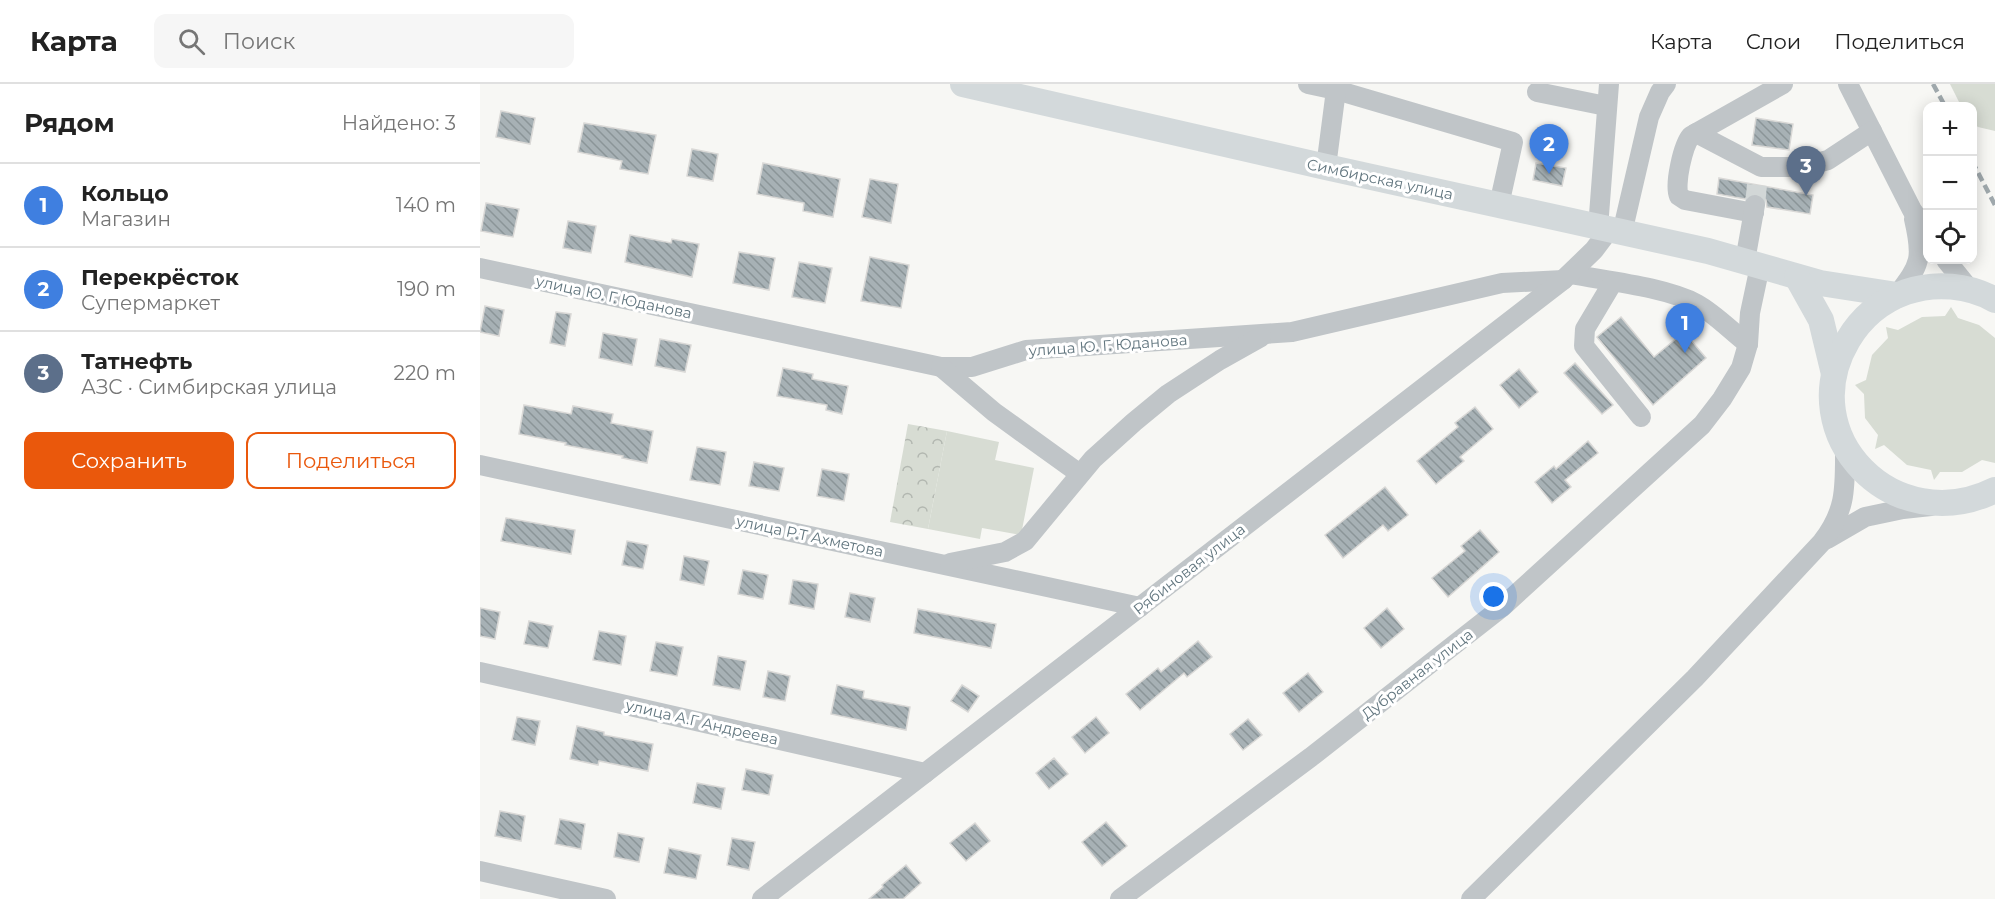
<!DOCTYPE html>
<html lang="ru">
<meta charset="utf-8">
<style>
body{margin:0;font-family:Montserrat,sans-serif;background:#f6f6f6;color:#222}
.controls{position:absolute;right:18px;top:18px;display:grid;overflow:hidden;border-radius:12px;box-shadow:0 3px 15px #0003}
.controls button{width:54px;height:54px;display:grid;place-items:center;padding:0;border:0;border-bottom:2px solid #e0e0e0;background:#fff;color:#222;font:30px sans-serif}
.you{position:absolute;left:1014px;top:513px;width:21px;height:21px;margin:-15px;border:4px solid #fff;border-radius:50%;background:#1a73e8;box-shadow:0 0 0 9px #1a73e833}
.badge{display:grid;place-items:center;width:39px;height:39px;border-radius:50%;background:#ea580c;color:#fff;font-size:20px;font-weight:700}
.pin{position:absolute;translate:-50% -50px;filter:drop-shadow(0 2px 3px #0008)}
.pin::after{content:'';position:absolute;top:32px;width:21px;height:18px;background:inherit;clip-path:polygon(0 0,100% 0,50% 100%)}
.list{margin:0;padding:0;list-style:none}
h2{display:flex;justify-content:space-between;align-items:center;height:78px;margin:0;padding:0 24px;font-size:26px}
h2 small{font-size:20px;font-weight:400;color:#767676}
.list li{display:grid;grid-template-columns:39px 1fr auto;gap:18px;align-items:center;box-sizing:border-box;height:84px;padding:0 24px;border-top:2px solid #e0e0e0}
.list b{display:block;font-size:22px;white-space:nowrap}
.list p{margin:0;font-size:20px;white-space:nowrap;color:#767676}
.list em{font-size:20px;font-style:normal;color:#767676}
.actions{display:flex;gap:12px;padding:18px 24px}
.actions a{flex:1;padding:14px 0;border:2px solid #ea580c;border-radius:12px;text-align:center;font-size:21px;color:#ea580c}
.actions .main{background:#ea580c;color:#fff}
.icon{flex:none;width:33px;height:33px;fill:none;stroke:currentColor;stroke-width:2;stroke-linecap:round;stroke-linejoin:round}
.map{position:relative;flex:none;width:1515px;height:815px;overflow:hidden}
header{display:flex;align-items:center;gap:36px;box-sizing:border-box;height:84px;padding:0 30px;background:#fff;border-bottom:2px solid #e0e0e0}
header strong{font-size:28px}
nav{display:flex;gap:33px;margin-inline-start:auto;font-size:21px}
.search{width:420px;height:54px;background:#f6f6f6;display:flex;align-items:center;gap:15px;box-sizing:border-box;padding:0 21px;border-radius:12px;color:#767676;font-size:22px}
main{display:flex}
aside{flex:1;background:#fff}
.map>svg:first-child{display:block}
.green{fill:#d7dcd3}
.park{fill:url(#park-crowns)}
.building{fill:url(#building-back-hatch);stroke:#d9d8d6;stroke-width:1.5}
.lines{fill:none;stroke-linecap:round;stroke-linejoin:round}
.minor-tunnel{stroke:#d2d7d7;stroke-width:20;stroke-dasharray:20 10;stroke-linecap:butt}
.minor{stroke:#c0c5c8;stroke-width:20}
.major{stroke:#d3d9db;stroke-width:26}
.rail{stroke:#9fa8ac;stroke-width:4.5;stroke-dasharray:9 4.5;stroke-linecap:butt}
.labels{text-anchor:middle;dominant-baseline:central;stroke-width:6;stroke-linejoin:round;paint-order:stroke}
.street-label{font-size:15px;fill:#62767f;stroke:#fff}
</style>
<header>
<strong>Карта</strong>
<div class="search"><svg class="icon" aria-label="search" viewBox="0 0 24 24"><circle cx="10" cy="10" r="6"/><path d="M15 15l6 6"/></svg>Поиск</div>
<nav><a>Карта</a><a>Слои</a><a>Поделиться</a></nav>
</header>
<main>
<aside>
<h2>Рядом<small>Найдено: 3</small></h2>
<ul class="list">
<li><span class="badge" style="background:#3f7fe0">1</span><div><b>Кольцо</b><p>Магазин</p></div><em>140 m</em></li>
<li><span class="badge" style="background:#3f7fe0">2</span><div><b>Перекрёсток</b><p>Супермаркет</p></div><em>190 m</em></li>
<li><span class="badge" style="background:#5c6f8a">3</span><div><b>Татнефть</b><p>АЗС · Симбирская улица</p></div><em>220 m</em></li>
</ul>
<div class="actions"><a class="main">Сохранить</a><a>Поделиться</a></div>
</aside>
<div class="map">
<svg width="1515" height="815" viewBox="0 0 1515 815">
<defs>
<pattern id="park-crowns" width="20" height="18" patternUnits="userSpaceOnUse" patternTransform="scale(1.5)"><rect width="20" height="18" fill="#d7dcd3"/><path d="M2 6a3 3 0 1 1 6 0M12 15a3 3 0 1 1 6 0" fill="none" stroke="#b2b7b0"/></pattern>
<pattern id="building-back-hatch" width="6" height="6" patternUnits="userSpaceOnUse" patternTransform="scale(1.5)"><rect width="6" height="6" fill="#a7b1b5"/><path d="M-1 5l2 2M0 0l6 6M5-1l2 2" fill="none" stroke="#8b9598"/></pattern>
</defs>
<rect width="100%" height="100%" fill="#f7f7f4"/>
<g class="green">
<path d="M1470,0H1515V47L1498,43L1493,39L1492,22H1481Z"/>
<path d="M1471,223L1478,234L1499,241L1515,254V379L1502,376L1482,388H1460L1454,396L1451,386L1427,381L1404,361L1395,365L1398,351L1385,334L1384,310L1375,301L1386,296L1392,271L1408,254L1406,243L1418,246L1442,233L1465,232Z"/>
<path d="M467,347L519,358L515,376L554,384L541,451L502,444L500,455L448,445Z"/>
</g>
<path class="park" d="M428,340L467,347L448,445L410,438Z"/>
<g class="building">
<path d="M21,27L55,34L50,60L16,53Z"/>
<path d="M1276,34L1313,40L1309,66L1272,61Z"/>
<path d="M104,39L176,51L168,90L140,85L142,77L98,68Z"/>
<path d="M212,65L238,70L233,97L207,92Z"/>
<path d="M283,79L360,95L353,133L323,127L324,119L277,110Z"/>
<path d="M1056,79L1086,84L1082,102L1053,96Z"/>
<path d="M1239,94L1333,111L1330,130L1287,123L1286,116L1278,109L1270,110L1265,115L1237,110Z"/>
<path d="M390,95L418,100L411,139L382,133Z"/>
<path d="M6,119L39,125L33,153L1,147Z"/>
<path d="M88,137L116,142L111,169L83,164Z"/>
<path d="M150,151L191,159L192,155L219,160L212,193L145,178Z"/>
<path d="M259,168L295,174L289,206L253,199Z"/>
<path d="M390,173L429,181L421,224L381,217Z"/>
<path d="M319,178L352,184L345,219L312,213Z"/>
<path d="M5,222L24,226L19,252L0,248Z"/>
<path d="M76,228L91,230L85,262L70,259Z"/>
<path d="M1141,233L1174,273L1204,248L1226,274L1173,321L1117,253Z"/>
<path d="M123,249L157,255L152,281L119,274Z"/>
<path d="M180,255L211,261L205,288L175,282Z"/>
<path d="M1095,279L1133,321L1122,330L1084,289Z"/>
<path d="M303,284L333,290L332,295L368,302L362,330L346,326L347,321L297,312Z"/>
<path d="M1039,285L1058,308L1039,324L1020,301Z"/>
<path d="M44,321L91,330L93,322L133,330L131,339L173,347L167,379L142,374L143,372L85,361L86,359L39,350Z"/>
<path d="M995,323L1013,345L980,373L984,377L956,400L937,377L978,343L975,339Z"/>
<path d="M1108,357L1118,369L1085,396L1091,403L1072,419L1055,398L1074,382L1076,385Z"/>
<path d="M217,363L246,368L240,401L210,396Z"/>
<path d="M274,378L304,384L299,407L269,402Z"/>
<path d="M342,385L369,390L364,417L337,412Z"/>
<path d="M905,403L928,431L908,447L903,441L863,474L845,451Z"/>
<path d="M26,434L95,446L91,470L21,457Z"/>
<path d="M1000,446L1019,468L968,513L952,494L985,467L981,462Z"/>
<path d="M147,457L168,461L163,485L142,481Z"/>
<path d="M204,472L229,477L224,501L200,496Z"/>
<path d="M263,486L288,491L283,515L258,510Z"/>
<path d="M313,496L338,500L334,525L309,520Z"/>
<path d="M370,509L395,514L390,538L365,533Z"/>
<path d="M0,524L20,528L15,555L0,552Z"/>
<path d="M907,524L924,545L901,564L884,544Z"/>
<path d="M438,525L516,540L511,564L434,549Z"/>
<path d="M49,537L73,542L68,564L44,560Z"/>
<path d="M119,547L146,552L141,581L113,576Z"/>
<path d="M718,557L732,573L707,593L704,589L660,626L646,610L678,584L681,588Z"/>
<path d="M176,558L203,563L197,592L170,587Z"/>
<path d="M238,572L266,577L260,606L233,601Z"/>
<path d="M288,587L310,592L305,617L283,613Z"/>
<path d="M828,589L843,608L819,628L803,609Z"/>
<path d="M357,601L384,607L383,614L430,623L426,646L351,630Z"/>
<path d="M482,601L499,612L488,628L471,617Z"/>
<path d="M37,633L60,637L55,661L32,656Z"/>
<path d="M616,633L629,649L605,669L592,653Z"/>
<path d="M768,635L782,651L763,666L750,650Z"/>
<path d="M97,642L124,648V651L173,660L168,687L119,677L118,681L90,675Z"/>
<path d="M574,674L588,690L569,705L556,689Z"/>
<path d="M266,685L293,691L289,711L262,706Z"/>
<path d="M217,699L245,704L241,725L213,719Z"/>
<path d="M20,727L45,732L41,757L15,752Z"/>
<path d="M80,735L105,740L101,765L75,760Z"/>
<path d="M626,738L647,762L622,782L602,758Z"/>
<path d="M495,739L510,757L486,777L470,759Z"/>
<path d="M138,749L164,754L159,778L134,773Z"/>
<path d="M252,754L275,758L269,786L247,781Z"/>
<path d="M189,764L221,771L216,795L184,789Z"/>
<path d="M426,781L441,799L423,815H389L403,803L402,801Z"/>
</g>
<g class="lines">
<path class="minor-tunnel" d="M1275,121L1277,101"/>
<g class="minor">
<path d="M828,0L856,6L1033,58L1019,121"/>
<path d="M1368,0L1432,126L1448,149"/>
<path d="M1057,8L1126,22"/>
<path d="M1216,49L1281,83H1322L1348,76L1392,47"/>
<path d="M846,83L856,6"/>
<path d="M1274,129L1205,116L1199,112C1194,101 1203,61 1211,52L1303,0"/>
<path d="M1118,144L1129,0"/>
<path d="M1142,149L1169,33L1180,8L1186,0"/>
<path d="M1466,176L1491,207"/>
<path d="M1265,177L1275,121"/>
<path d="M0,184L461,283H492L546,266L812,248L1022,199L1083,196"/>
<path d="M1091,190C1127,197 1185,203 1217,220C1235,230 1251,247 1268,260"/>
<path d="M1133,198L1105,245L1104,262L1161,333"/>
<path d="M1417,211C1441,180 1443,174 1434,135"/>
<path d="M461,283L514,328L600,390"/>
<path d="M0,381L660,523"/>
<path d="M1347,455L1385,433L1423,425L1451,422"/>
<path d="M470,479L525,468L545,457L613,375L654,338L688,310L740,276L781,253"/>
<path d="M0,588L445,689"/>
<path d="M0,787L126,815"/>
<path d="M282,815L1083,196L1114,166L1129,146"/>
<path d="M640,815L831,673L1021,524L1222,341L1242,315L1261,284L1268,260L1270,229L1280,182"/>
<path d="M991,815L1215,594L1342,458C1367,426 1365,402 1365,363"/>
</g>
<g class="major">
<path d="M483,0L846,83L1228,167L1340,199L1417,211"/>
<path d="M1317,193L1341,236L1354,290"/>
<path d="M1515,216C1489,201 1455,198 1426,208C1401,217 1381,234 1368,256C1311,352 1415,456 1515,406"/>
</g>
<g class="rail">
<path d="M1453,0L1465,22"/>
<path d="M1492,77L1515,121"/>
</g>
</g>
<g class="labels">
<g class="street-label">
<text transform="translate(900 95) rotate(12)">Симбирская улица</text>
<text transform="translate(134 213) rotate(12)">улица Ю. Г. Юданова</text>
<text transform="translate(628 261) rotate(-4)">улица Ю. Г. Юданова</text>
<text transform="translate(330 452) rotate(12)">улица Р.Т Ахметова</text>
<text transform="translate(709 485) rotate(-38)">Рябиновая улица</text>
<text transform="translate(937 590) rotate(-38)">Дубравная улица</text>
<text transform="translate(222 638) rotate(13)">улица А.Г Андреева</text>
</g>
</g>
</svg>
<div class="controls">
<button>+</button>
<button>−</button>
<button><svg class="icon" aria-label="locate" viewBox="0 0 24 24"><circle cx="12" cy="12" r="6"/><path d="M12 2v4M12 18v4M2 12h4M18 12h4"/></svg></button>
</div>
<div class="you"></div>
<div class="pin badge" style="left:1205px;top:269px;background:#3f7fe0">1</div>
<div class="pin badge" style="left:1069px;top:90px;background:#3f7fe0">2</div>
<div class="pin badge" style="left:1326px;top:112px;background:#5c6f8a">3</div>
</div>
</main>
